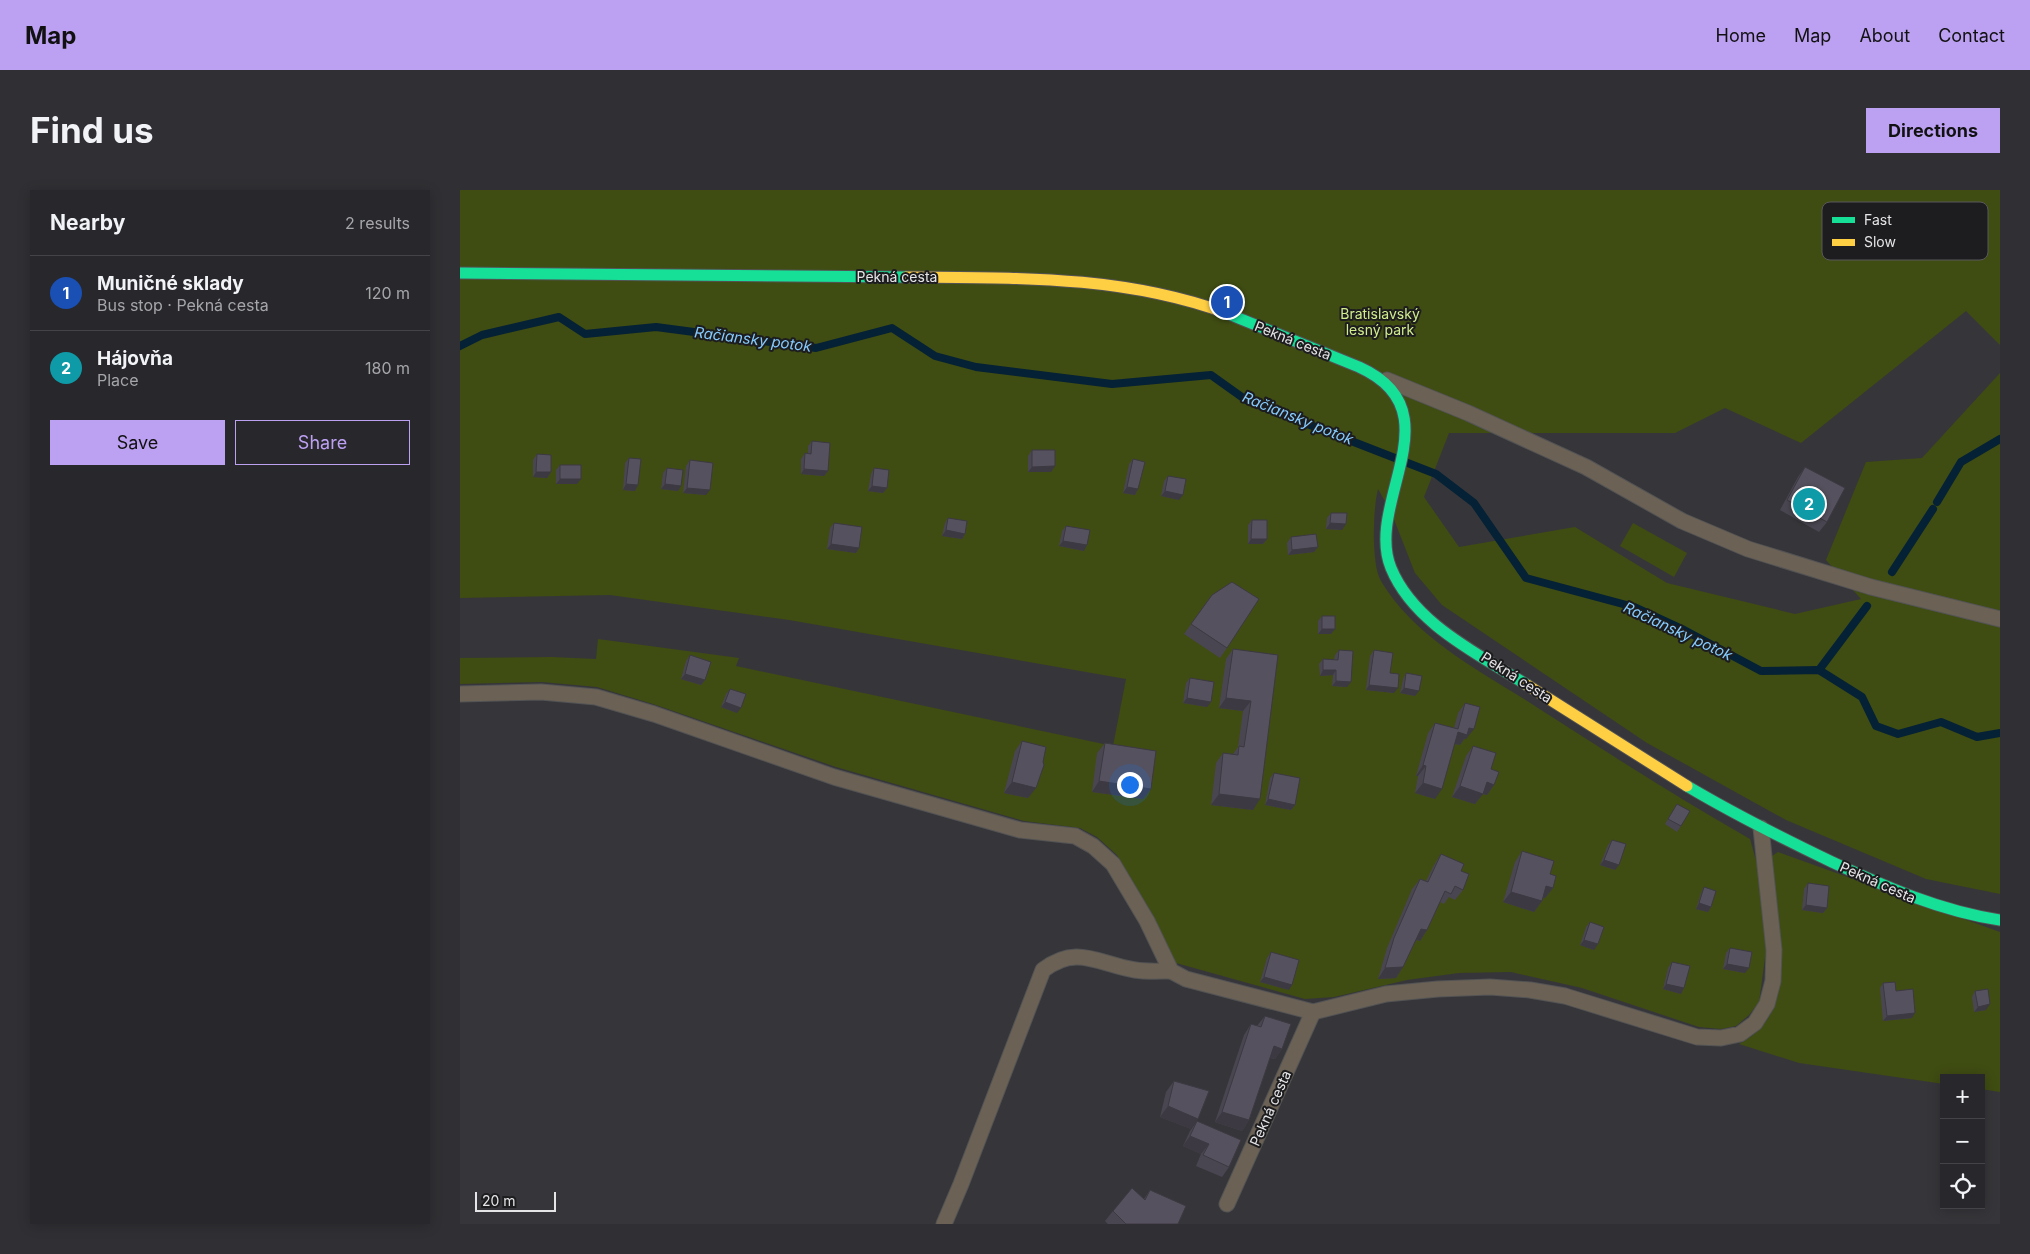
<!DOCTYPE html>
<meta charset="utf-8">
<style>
body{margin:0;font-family:Inter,sans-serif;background:#303034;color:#f1f3f6}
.controls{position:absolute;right:15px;bottom:15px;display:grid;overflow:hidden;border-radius:0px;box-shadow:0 2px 12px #0003}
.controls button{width:45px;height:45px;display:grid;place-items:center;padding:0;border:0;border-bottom:1px solid #444448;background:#28282c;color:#f1f3f6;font:25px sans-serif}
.scale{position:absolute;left:15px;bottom:12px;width:81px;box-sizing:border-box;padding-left:5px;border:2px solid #e5e5e8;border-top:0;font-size:14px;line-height:18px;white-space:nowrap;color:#e5e5e8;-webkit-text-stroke:4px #1d1d1f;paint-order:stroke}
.you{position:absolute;left:669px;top:594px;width:18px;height:18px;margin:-12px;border:4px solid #fff;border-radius:50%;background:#1a73e8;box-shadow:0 0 0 8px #1a73e833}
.badge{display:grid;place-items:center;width:32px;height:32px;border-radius:50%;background:#bca0f2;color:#fff;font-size:16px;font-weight:700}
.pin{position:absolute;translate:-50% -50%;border:2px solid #fff;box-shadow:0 1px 5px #0006}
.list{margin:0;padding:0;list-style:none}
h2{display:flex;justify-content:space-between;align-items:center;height:65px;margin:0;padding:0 20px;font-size:21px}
h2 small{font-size:16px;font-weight:400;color:#a5a6a9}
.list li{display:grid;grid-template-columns:32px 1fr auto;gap:15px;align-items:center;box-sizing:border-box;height:75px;padding:0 20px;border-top:1px solid #444448}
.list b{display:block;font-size:19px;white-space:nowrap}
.list p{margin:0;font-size:16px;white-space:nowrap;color:#a5a6a9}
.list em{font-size:16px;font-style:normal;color:#a5a6a9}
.actions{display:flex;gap:10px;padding:15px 20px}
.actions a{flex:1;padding:11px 0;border:1px solid #bca0f2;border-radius:0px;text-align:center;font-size:18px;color:#bca0f2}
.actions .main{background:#bca0f2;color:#111}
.icon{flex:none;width:28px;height:28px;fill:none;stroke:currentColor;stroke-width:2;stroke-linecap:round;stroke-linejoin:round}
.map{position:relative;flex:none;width:1540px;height:1034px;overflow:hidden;border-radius:0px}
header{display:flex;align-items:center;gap:30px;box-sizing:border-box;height:70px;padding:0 25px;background:#bca0f2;color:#111}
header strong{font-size:24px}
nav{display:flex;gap:28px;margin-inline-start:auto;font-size:18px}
.intro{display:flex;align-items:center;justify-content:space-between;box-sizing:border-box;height:120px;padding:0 30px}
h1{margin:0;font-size:35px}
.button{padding:12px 22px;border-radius:0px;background:#bca0f2;color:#111;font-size:18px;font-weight:700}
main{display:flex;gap:30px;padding:0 30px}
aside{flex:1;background:#28282c;border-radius:0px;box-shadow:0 2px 12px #0003}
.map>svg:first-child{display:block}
.green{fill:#3f4c12}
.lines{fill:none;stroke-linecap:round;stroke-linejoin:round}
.stream{stroke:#052135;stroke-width:8}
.lane-casing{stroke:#535355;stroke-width:17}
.fast-casing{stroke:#535355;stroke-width:13}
.slow-casing{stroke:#535355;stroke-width:13}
.lane{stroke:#6b6255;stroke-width:15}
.fast{stroke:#16e098;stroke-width:11}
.slow{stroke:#ffcf43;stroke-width:11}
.wall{fill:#4a4651}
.shaded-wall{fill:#3c3942}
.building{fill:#56515e;stroke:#3c3942}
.labels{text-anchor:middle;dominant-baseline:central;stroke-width:4;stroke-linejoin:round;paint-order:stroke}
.street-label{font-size:14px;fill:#e5e5e8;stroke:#1d1d1f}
.park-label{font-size:14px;fill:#d1ed8c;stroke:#1d1d1f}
.water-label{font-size:15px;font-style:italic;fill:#85cbfe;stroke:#1d1d1f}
.key{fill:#1d1d1f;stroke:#59595b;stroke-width:1}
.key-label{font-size:14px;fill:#e5e5e8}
</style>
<header>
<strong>Map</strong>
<nav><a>Home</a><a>Map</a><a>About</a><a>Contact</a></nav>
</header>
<div class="intro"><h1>Find us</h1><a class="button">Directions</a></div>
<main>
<aside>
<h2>Nearby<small>2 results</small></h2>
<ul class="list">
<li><span class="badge" style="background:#1a4fb4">1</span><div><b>Muničné sklady</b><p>Bus stop · Pekná cesta</p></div><em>120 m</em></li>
<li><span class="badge" style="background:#0f9aa8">2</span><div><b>Hájovňa</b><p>Place</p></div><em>180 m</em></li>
</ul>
<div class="actions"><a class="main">Save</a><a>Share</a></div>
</aside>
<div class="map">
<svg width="1540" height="1034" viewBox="0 0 1540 1034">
<rect width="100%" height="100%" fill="#36363a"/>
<g class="green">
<path d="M0,0H1540V155L1506,121L1341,253L1265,218L1215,243H989L964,307L999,357L1115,337L1207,393L1335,424L1401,409L1366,370L1406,272L1462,268L1540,183V704L1466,689L1326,630L1187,553L982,415L955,383L931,322L918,299C913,318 911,374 921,391C956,450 1023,482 1078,518C1148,563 1218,608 1290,649L1297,674L1306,761L1299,812L1289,825L1276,836L1261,839L1239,837L1122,798L1051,782L999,783L947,790L874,807L845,809L716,773L691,722L657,665L637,647L620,638L564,631L376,577L196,515L137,497L82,492L0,494V468L92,467L136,469L138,449L279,468L276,476L653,556L666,489L329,430L150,405L0,408Z"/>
<path d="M1173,333L1227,363L1214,387L1160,356Z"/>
<path d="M1318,662L1540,742V902L1521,899V888H1484V894L1339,873L1279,854C1330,827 1322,777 1317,728C1315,707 1314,687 1312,666Z"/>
</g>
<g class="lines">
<g class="stream">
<path d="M0,156L22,145L99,127L125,144L196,137L356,158L432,138L475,166L516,177L652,194L751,185L786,210L976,284L1014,313L1066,388L1174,417L1224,440L1301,481L1359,480L1402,507L1416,536L1438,544L1481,532L1517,547L1540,543"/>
<path d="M1477,312L1501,272L1540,249"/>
<path d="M1432,382L1473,319"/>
<path d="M1359,480L1407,416"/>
</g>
<defs>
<g id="lane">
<path d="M927,190L1008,223L1126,277L1222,331L1288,359L1411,397L1540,429"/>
<path d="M0,504L81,502L136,507L194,524L374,587L560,640L615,646L633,656L653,674L687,731L711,781L726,789L853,822L926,804L978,799L1030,797L1070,800L1105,806L1237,847L1261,848L1280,844L1295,833L1307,814L1313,791L1314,760L1301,638"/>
<path d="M767,1014L853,822"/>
<path d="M484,1034L501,994L583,780C617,754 638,774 675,780C687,782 699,781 711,781"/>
</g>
<g id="fast">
<path d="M0,83L446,87"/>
<path d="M766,123L899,177C997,221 904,312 931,378C954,434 1019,464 1067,495"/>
<path d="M1227,596C1274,624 1322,648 1372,672C1426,697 1480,721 1540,730"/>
</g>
<g id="slow">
<path d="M446,87C555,88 662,85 766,123"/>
<path d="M1067,495L1227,596"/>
</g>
</defs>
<use href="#lane" class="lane-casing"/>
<use href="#fast" class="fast-casing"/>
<use href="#slow" class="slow-casing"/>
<use href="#lane" class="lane"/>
<use href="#fast" class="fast"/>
<use href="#slow" class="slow"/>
</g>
<g class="wall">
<path d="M352,251L368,281L364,286L341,284V269L345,263H348V256Z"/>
<path d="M572,260L591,282H568V266Z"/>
<path d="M77,264L91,282L87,288L73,287V270Z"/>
<path d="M169,268L178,295L175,301L163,300L165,273Z"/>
<path d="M673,269L678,299L675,305L663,303L669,274Z"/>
<path d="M230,270L246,305L223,303L226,276Z"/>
<path d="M100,275L117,294H96V280Z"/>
<path d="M1345,277L1367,332L1359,342L1320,320L1338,287Z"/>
<path d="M207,278L221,296L218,301L201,299L203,283Z"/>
<path d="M414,278L427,298L423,303L408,301L411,284Z"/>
<path d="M708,286L719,310L701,306L704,291Z"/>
<path d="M871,323L882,340L866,339L867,328Z"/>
<path d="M488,328L505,344L502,349L482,346L485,333Z"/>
<path d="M792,330L807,349L803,354H788V335Z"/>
<path d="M374,333L399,358L396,363L367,359L370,338Z"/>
<path d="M606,336L624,361L599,356L602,341Z"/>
<path d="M831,347L858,357L854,362L828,365L827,353Z"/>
<path d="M752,405L767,458L760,468L724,444Z"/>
<path d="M862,426L871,444H858V431Z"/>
<path d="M773,459L818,465L793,620L751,615L756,573L763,563L773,564L778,557L783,521L759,518L766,469Z"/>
<path d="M879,460L887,497L872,496L873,485L860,486L859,474L863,469L874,470L875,465Z"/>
<path d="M914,460L930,483L934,503L906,500L910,466Z"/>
<path d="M230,465L245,490L241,495L221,489L226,471Z"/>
<path d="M946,483L955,506L940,503L943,489Z"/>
<path d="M730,488L747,517L723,513L726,493Z"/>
<path d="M270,499L277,523L261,517L266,504Z"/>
<path d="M1005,513L1006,549H1004L1000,555L995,554L975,609L955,603L958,586H956L968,543L975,533L994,538L998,523Z"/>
<path d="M562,551L583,572L568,608L544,603L555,561Z"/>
<path d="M645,553L691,599L683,609L632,602L637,563Z"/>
<path d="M1013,556L1031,579L1034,595L1027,605L1023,604L1015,614L992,607L1006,566Z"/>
<path d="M814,583L835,615L831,620L805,615L810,588Z"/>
<path d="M1217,614L1221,636L1217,642L1205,634Z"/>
<path d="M1152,650L1155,680L1140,675L1148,655Z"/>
<path d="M1062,661L1093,698L1085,708H1083L1082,711L1074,722L1043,712L1055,672Z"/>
<path d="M981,664L1001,681L1003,700L995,710L989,707L984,714L980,712L967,740L960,751L956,750L943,777L936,788L918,789L927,758L952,699L960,689L966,691L974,675Z"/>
<path d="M1348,693L1367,718L1363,723L1342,720L1344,699Z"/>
<path d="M1244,697L1251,717L1248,722L1236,719L1241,703Z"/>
<path d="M1130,732L1134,760L1120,755L1126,737Z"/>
<path d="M1270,758L1285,783L1263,779L1266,763Z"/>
<path d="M811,762L829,800L800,792L807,768Z"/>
<path d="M1212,772L1221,804L1203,799L1208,778Z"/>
<path d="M1423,793L1436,801L1452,828L1423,831L1420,798Z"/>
<path d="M1515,801L1526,820L1514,822L1512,807Z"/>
<path d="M805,826L822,859L815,869L810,868L789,930L782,941L755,932L784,845L791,834L797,836Z"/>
<path d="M714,891L731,939L700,927L706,902Z"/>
<path d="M737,931L769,977L762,987L736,976L741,964L723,956L730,941Z"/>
<path d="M690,1000L718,1034H648L645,1031L653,1021L684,1009Z"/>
</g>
<g class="shaded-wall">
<path d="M595,276L591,282H568L572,277Z"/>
<path d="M344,279L368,281L364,286L341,284Z"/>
<path d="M76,282H91L87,288L73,287Z"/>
<path d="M100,289H121L117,294H96Z"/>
<path d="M166,294L178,295L175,301L163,300Z"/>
<path d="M205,294L221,296L218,301L201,299Z"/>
<path d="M412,296L427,298L423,303L408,301Z"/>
<path d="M667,297L678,299L675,305L663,303Z"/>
<path d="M227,298L250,300L246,305L223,303Z"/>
<path d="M705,301L723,305L719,310L701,306Z"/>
<path d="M870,333L886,334L882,340L866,339Z"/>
<path d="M486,340L505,344L502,349L482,346Z"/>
<path d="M791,349H807L803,354H788Z"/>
<path d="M603,351L627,355L624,361L599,356Z"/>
<path d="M371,354L399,358L396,363L367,359Z"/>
<path d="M858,357L854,362L828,365L832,360Z"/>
<path d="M862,439H875L871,444H858Z"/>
<path d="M863,480H876L873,485L860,486Z"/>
<path d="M225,484L245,490L241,495L221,489Z"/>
<path d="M876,491L891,492L887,497L872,496Z"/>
<path d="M909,495L938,498L934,503L906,500Z"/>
<path d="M944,498L959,501L955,506L940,503Z"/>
<path d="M727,508L751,512L747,517L723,513Z"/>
<path d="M766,508L791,511L783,521L759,518Z"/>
<path d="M265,512L281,518L277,523L261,517Z"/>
<path d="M1009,538L1014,539L1006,549H1004L1000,555L991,553L998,542Z"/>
<path d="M963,575L966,576L958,586H956Z"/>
<path d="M639,591L691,599L683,609L632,602Z"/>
<path d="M552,592L576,598L568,608L544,603Z"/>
<path d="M1027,592L1034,595L1027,605L1023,604L1015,614L992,607L1000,596Z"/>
<path d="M963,593L982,599L975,609L955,603Z"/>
<path d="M759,604L800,609L793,620L751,615Z"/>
<path d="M808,609L835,615L831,620L805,615Z"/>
<path d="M1144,670L1159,675L1155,680L1140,675Z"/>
<path d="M1086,696L1093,698L1085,708L1079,707Z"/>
<path d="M1051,702L1082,711L1074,722L1043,712Z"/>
<path d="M1239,713L1251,717L1248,722L1236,719Z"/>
<path d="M1346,715L1367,718L1363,723L1342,720Z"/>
<path d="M961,739L967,740L960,751L954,749Z"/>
<path d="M1124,750L1138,754L1134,760L1120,755Z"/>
<path d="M1267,774L1289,778L1285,783L1263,779Z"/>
<path d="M943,777L936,788L918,789L925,778Z"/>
<path d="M804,787L832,795L829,800L800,792Z"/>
<path d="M1206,794L1224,798L1221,804L1203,799Z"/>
<path d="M1530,814L1526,820L1514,822L1518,817Z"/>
<path d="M1455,823L1452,828L1423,831L1427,826Z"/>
<path d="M814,856L822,859L815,869L806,867Z"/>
<path d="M708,916L738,929L731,939L700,927Z"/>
<path d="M762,922L789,930L782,941L755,932Z"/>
<path d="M730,946L749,954L741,964L723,956Z"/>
</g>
<g class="building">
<path d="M352,251L370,253L368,281L344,279L345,263L351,264Z"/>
<path d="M572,260H595V276L572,277Z"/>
<path d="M77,264L91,265V282H76Z"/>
<path d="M169,268L181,269L178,295L166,294Z"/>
<path d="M673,269L685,272L678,299L667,297Z"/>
<path d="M230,270L253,273L250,300L227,298Z"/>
<rect x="100" y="275" width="21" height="14"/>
<path d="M1345,277L1385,298L1367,332L1327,310Z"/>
<path d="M207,278L223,280L221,296L205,294Z"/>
<path d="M414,278L429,280L427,298L412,296Z"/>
<path d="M708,286L726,289L723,305L705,301Z"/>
<path d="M871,323H887L886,334L870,333Z"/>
<path d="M488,328L507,331L505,344L486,340Z"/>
<path d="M792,330H807V349H791Z"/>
<path d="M374,333L402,337L399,358L371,354Z"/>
<path d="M606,336L630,340L627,355L603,351Z"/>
<path d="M856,344L858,357L832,360L831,347Z"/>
<path d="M772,392L799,409L767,458L731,434L752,405Z"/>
<rect x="862" y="426" width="13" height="13"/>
<path d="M773,459L818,465L800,609L759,604L763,563L778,565L779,556L784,557L791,511L766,508Z"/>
<path d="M879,460L893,461L891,492L876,491V480H863V469L878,470Z"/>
<path d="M914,460L933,463L930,483L939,484L938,498L909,495Z"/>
<path d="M230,465L251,472L245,490L225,484Z"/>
<path d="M946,483L962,486L959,501L944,498Z"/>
<path d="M730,488L754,492L751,512L727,508Z"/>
<path d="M270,499L286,504L281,518L265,512Z"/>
<path d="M1005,513L1020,517L1014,539L1009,538L1007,545L998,542L982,599L963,593L966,576L963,575L975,533L998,539Z"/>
<path d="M562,551L586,557L583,572L584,575L576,598L552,592Z"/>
<path d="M645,553L696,561L691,599L639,591Z"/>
<path d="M1013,556L1036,563L1031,579L1039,582L1034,595L1027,592L1023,604L1000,596Z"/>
<path d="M814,583L840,588L835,615L808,609Z"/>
<path d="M1217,614L1230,621L1221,636L1208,629Z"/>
<path d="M1152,650L1166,654L1159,675L1144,670Z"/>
<path d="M1062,661L1094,671L1090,684L1096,686L1093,698L1086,696L1082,711L1051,702Z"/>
<path d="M981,664L1004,674L1001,681L1009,684L1003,700L995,696L991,704L985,701L967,740L961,739L943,777L925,778L934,748L960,689L968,692Z"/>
<path d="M1348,693L1369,696L1367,718L1346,715Z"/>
<path d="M1244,697L1256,701L1251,717L1239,713Z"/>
<path d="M1130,732L1144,737L1138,754L1124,750Z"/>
<path d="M1270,758L1292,762L1289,778L1267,774Z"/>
<path d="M811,762L839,770L832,795L804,787Z"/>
<path d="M1212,772L1230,776L1224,798L1206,794Z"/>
<path d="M1435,792L1436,801L1453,799L1455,823L1427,826L1423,793Z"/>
<path d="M1528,799L1530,814L1518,817L1515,801Z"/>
<path d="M805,826L831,834L822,859L814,856L789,930L762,922L791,834L801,837Z"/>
<path d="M714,891L749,901L738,929L708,916Z"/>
<path d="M737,931L781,950L769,977L743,965L749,954L730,946Z"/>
<path d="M672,998L685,1010L690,1000L726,1016L718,1034H666L653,1021Z"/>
</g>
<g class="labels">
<g class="street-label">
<text x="437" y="86">Pekná cesta</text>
<text transform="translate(833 150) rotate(22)">Pekná cesta</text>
<text transform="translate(1057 487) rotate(33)">Pekná cesta</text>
<text transform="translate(1418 692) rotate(24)">Pekná cesta</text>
<text transform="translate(810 918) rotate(-66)">Pekná cesta</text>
</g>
<g class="park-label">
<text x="920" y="123">Bratislavský<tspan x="920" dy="16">lesný park</tspan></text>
</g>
<g class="water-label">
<text transform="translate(293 149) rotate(7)">Račiansky potok</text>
<text transform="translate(838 228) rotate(22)">Račiansky potok</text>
<text transform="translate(1218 441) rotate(25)">Račiansky potok</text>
</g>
</g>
<rect x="1362" y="12" width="166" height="58" rx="8" class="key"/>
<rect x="1372" y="27" width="23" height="6" fill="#16e098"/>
<rect x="1372" y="49" width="23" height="7" fill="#ffcf43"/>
<g class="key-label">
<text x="1404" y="35">Fast</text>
<text x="1404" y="57">Slow</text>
</g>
</svg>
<div class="controls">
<button>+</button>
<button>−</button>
<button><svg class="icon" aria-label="locate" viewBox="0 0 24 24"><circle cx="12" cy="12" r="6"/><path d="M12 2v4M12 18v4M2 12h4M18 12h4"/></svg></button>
</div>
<div class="scale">20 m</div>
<div class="you"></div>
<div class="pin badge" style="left:767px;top:112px;background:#1a4fb4">1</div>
<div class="pin badge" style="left:1349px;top:314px;background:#0f9aa8">2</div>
</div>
</main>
